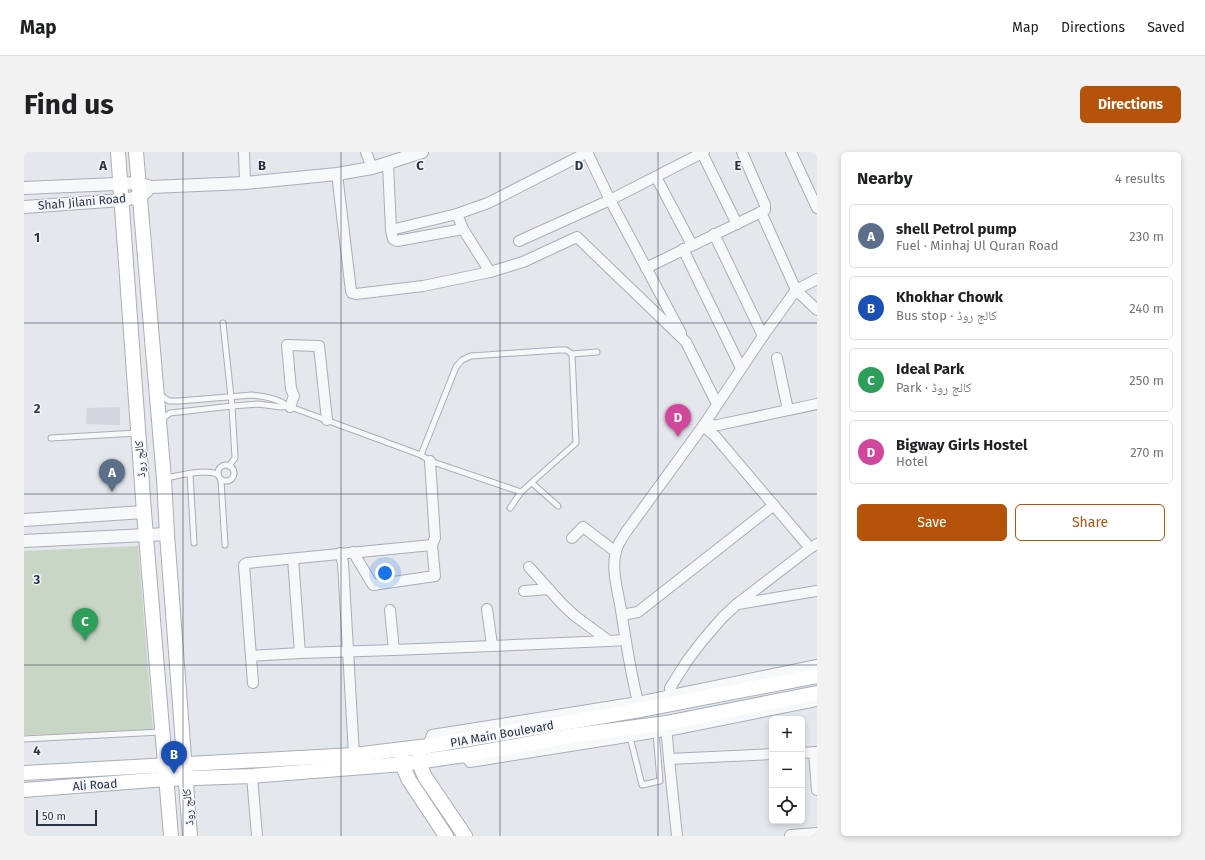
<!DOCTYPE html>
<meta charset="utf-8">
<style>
body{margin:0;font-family:"Fira Sans","Noto Naskh Arabic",sans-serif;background:#f2f2f2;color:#202124}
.controls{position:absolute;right:12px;bottom:12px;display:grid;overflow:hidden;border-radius:6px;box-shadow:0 2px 6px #0003}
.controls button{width:36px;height:36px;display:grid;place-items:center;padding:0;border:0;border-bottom:1px solid #e0e0e0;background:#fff;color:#202124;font:20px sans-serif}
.scale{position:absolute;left:12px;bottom:10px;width:61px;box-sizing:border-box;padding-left:4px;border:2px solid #2b3445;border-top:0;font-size:11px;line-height:14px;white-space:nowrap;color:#2b3445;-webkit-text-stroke:3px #f4f6f9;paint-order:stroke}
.you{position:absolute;left:361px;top:421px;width:14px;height:14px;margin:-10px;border:3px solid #fff;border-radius:50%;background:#1a73e8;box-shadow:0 0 0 6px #1a73e833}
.badge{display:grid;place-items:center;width:26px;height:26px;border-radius:50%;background:#b45309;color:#fff;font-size:13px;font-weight:700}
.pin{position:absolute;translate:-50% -33px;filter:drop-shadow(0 1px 2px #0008)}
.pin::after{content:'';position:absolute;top:21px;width:14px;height:12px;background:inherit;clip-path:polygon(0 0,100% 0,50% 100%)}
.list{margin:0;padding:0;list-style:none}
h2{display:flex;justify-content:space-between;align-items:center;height:52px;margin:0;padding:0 16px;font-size:17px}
h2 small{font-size:13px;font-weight:400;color:#757577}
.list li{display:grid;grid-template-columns:26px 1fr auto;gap:12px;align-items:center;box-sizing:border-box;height:64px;margin:0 8px 8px;padding:0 8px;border:1px solid #e0e0e0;border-radius:6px}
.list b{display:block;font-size:15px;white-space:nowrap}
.list p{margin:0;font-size:13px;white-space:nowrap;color:#757577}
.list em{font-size:13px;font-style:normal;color:#757577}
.actions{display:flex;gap:8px;padding:12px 16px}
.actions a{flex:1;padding:9px 0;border:1px solid #b45309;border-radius:6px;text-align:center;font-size:14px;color:#b45309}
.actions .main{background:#b45309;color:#fff}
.icon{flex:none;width:22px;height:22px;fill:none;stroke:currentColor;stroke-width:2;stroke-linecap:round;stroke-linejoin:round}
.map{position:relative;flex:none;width:793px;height:684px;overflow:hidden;border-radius:6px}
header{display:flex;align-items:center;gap:24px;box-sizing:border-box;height:56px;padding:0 20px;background:#fff;border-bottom:1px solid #e0e0e0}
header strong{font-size:19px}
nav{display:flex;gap:22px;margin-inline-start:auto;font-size:14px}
.intro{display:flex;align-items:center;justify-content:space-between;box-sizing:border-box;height:96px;padding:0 24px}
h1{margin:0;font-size:28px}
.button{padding:10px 18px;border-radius:6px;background:#b45309;color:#fff;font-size:14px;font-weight:700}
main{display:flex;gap:24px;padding:0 24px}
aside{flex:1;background:#fff;border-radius:6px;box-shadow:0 2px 6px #0003}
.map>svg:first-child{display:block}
.built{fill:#d2d6de}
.green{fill:#c9d6c5}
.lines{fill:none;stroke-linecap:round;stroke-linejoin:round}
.service-casing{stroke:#a9aeb7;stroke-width:7}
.minor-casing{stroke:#a9aeb7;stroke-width:12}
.tertiary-casing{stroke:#a9aeb7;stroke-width:14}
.secondary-casing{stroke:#a9aeb7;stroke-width:16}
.service{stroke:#f7f8fa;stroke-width:5}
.minor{stroke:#f7f8fa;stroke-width:10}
.tertiary{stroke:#f7f8fa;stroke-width:12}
.secondary{stroke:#fff;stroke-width:14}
.grid{fill:none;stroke:#2b3445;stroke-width:1;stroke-opacity:0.55}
.labels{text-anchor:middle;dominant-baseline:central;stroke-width:3;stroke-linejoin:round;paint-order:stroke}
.street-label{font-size:12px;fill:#2b3445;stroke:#f4f6f9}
.grid-label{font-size:13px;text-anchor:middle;font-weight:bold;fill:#2b3445;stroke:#f4f6f9;stroke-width:3;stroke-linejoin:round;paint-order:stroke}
</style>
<header>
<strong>Map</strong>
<nav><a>Map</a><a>Directions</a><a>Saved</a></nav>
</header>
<div class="intro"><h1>Find us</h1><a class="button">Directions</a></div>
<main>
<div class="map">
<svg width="793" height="684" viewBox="0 0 793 684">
<rect width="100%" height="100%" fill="#e4e7ec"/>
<path class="built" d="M96,255V273L62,272L63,256Z"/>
<path class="green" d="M114,394L129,579L0,583V399Z"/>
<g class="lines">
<defs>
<g id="service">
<path d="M199,171L208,254L211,306L205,314"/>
<path d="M135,242L145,249H155L228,243C241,244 253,246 264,254"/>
<path d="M137,268L146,261L208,254L234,252L257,255L264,254L397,303L406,309L497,340L486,356"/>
<path d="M27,286L113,281"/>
<path d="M397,303L432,215L438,208L447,204L535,198H542L548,202L573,200"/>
<circle cx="202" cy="321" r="8"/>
<path d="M166,322L170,391"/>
<path d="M142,326C158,323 178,317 194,322"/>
<path d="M197,328L201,393"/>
<path d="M508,331L534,354"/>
<path d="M497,340L552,291L548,202"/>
<path d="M606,585L618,633L636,629L632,581"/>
<path d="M0,587L137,580"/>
</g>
<g id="minor">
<path d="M220,0L221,31"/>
<path d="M342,0L348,16"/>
<path d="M563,0L586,48L657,181"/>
<path d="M718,0L741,53V58L737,60L772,138L793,158"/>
<path d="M767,0L793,56"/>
<path d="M678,1L713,72"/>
<path d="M364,12L367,78L369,87L373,89L439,77"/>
<path d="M313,22L327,139L328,141L332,142L399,134L466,120"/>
<path d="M632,25L668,93"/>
<path d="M433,62L439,77L466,120L499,110L553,85L662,190L693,252"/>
<path d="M367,78L433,62L464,51L564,0"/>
<path d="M517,79L495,89L586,48L680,0"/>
<path d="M690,82L739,184"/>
<path d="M659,97L717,216"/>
<path d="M622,116L737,60"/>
<path d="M753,206L764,258"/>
<path d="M266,255L270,244L267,237L263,193L295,194L303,268"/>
<path d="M679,274L691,284L786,396"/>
<path d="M679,274L694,273L793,252"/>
<path d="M548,386L559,375L592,400"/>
<path d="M329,400L349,433L411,424L408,393L411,386L406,309"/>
<path d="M316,401L319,411L330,603"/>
<path d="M269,407L276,501"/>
<path d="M505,415L538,452L551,464L585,489L601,488"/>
<path d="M500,439L525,437"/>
<path d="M714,452L793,439"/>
<path d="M463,457L468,493"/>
<path d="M366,458L370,498"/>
<path d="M598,463L614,460L750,353"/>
<path d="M227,504L276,501L370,498L585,489"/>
<path d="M229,531L220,413L223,411L408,393"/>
<path d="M647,548L646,536L663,509L679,488L699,465L713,452L786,396L793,392"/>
<path d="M616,558C607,525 602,491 597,458C594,439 587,418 592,399C594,392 598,386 602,380L679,274L739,184L772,138L793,127"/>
<path d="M642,573L645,607L748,602"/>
<path d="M404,594L408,583L614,550L793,513"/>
<path d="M790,600L793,638"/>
<path d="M778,601L793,600"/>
<path d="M441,603L446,610L653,577L793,549"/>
<path d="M645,607L653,684"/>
<path d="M228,624L233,684"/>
</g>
<g id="tertiary">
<path d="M0,36L114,31L127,35L221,31L313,22L348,16L398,0"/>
<path d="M0,55L98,48L116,45L123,39"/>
<path d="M0,368L120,360"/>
<path d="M0,389L143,382"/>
<path d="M767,684L793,682"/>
</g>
<g id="secondary">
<path d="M94,0L120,360L147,684"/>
<path d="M112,0L140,327L143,382L166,684"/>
<path d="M395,602L397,616L401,625L441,684"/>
<path d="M378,603L380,617L385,628L422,684"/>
<path d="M0,621L330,603L404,594L616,558L793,524"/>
<path d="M0,638L142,627L228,624L379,612L441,603L552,583L642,571L793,541"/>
</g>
</defs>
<use href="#service" class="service-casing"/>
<use href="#minor" class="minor-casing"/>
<use href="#tertiary" class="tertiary-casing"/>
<use href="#secondary" class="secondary-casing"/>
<use href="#service" class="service"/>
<use href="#minor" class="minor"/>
<use href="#tertiary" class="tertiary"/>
<use href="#secondary" class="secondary"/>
</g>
<path class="grid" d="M159,0V684M317,0V684M476,0V684M634,0V684M0,171H793M0,342H793M0,513H793"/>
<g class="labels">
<g class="street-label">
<text transform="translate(58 50) rotate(-5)">Shah Jilani Road</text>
<text transform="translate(116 307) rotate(-94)">کالج روڈ</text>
<text transform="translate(478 582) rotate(-10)">PIA Main Boulevard</text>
<text transform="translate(71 633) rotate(-4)">Ali Road</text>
<text transform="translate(164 655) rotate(-95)">کالج روڈ</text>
</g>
</g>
<g class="grid-label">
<text x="79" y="18">A</text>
<text x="238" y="18">B</text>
<text x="396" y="18">C</text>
<text x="555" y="18">D</text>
<text x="714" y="18">E</text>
<text x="13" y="90">1</text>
<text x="13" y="261">2</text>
<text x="13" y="432">3</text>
<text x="13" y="603">4</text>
</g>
</svg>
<div class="controls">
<button>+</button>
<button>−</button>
<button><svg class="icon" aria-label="locate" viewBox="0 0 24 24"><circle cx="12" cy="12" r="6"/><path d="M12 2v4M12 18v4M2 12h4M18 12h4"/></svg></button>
</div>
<div class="scale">50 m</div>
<div class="you"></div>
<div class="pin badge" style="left:88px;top:340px;background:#5c6f8a">A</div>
<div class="pin badge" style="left:150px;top:622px;background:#1a4fb4">B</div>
<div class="pin badge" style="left:61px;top:489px;background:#2e9e5b">C</div>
<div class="pin badge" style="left:654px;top:285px;background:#d1479c">D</div>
</div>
<aside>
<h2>Nearby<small>4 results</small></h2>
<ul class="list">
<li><span class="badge" style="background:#5c6f8a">A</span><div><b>shell Petrol pump</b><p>Fuel · Minhaj Ul Quran Road</p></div><em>230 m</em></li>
<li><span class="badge" style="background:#1a4fb4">B</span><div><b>Khokhar Chowk</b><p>Bus stop · کالج روڈ</p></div><em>240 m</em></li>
<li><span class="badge" style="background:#2e9e5b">C</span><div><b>Ideal Park</b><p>Park · کالج روڈ</p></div><em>250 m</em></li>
<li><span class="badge" style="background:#d1479c">D</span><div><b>Bigway Girls Hostel</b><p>Hotel</p></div><em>270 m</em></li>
</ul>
<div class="actions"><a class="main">Save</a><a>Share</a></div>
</aside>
</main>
